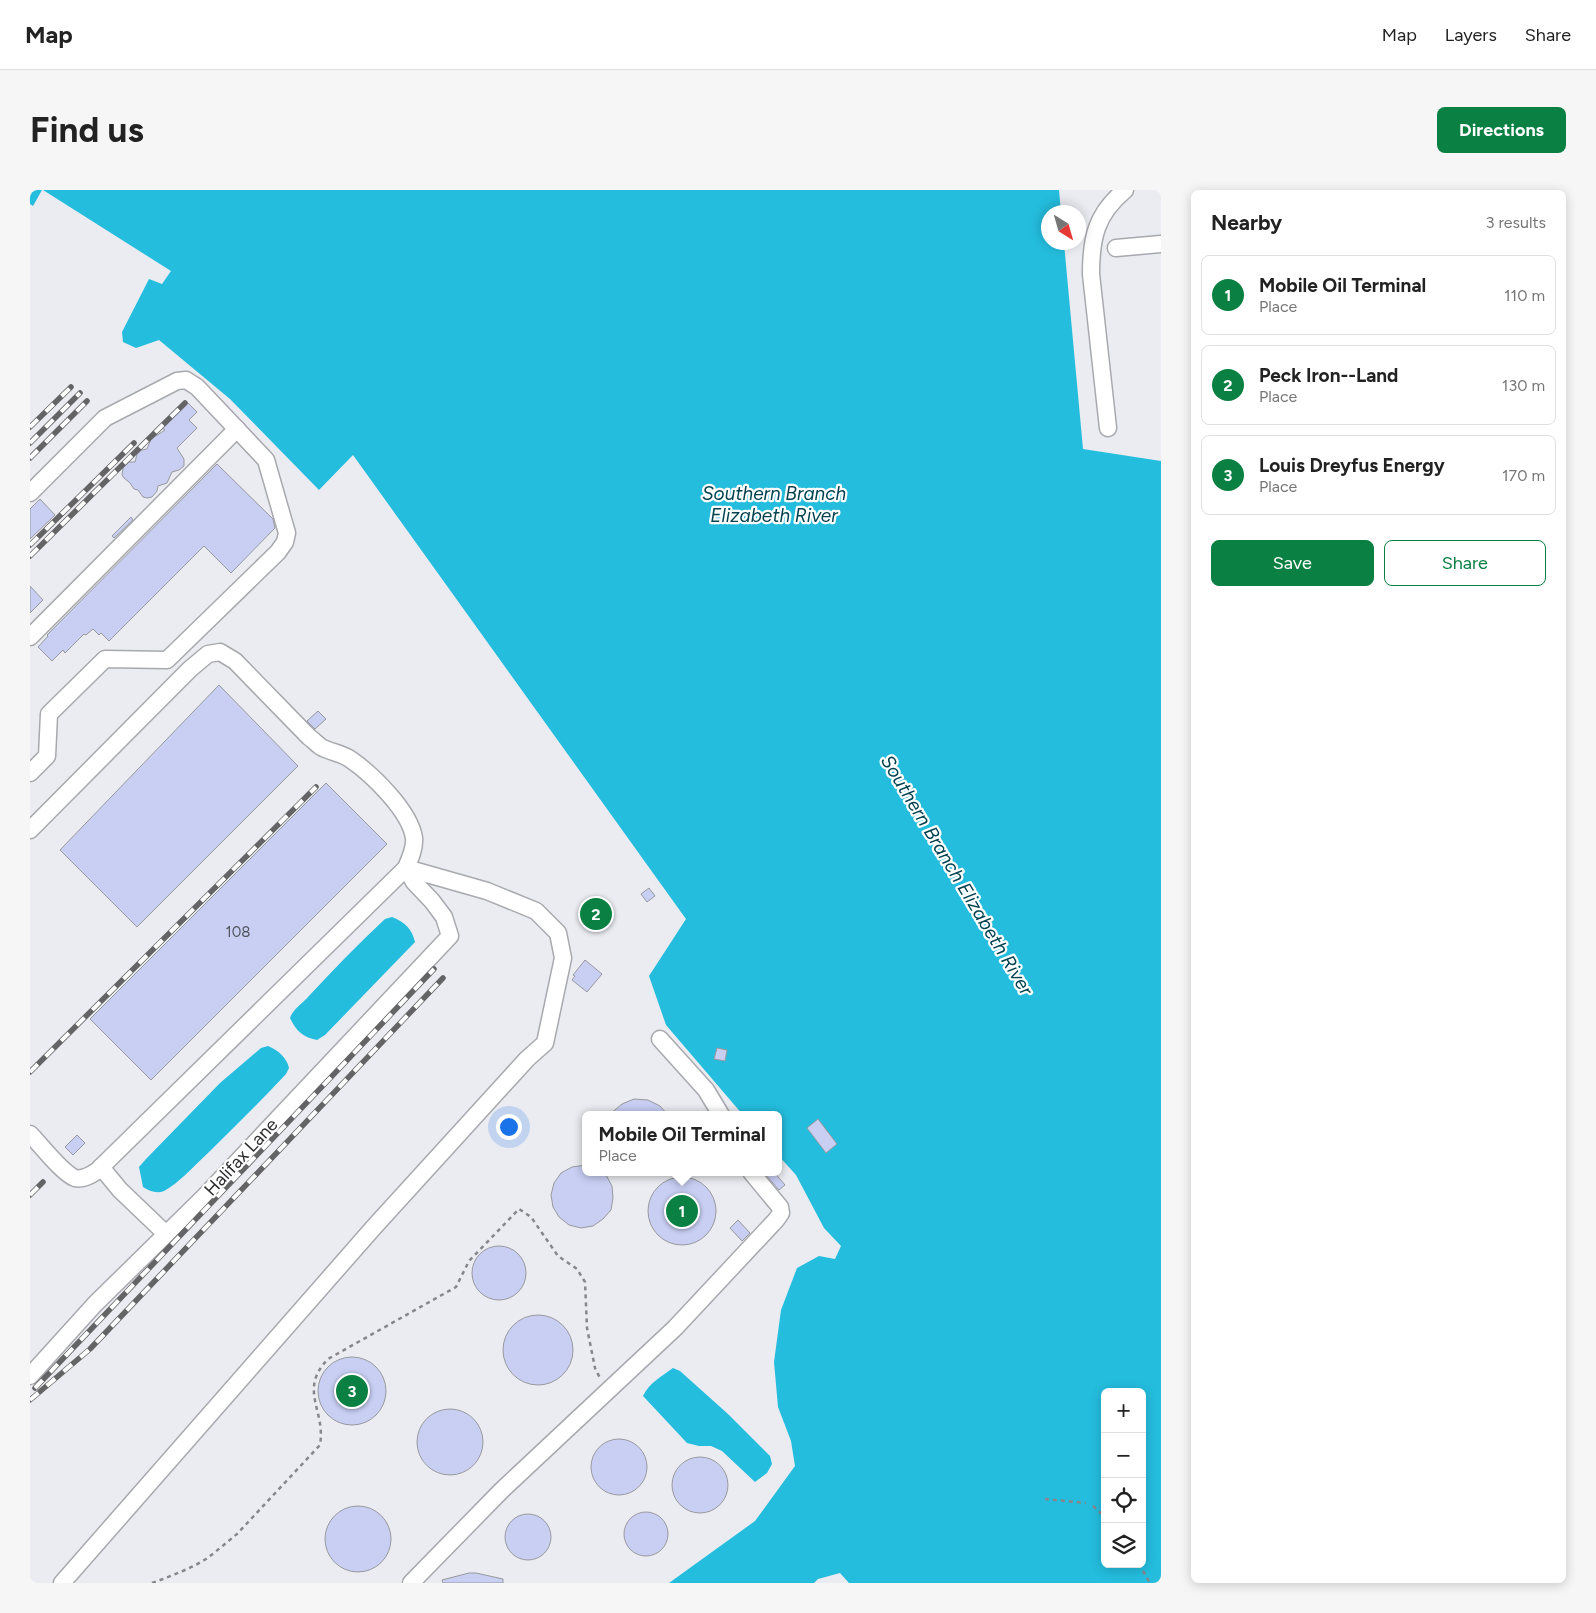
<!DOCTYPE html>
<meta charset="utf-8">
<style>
body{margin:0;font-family:Figtree,sans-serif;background:#f6f6f6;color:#222}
.controls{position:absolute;right:15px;bottom:15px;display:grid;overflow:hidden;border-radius:8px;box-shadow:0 2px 12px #0003}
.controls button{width:45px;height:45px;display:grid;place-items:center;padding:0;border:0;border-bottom:1px solid #e0e0e0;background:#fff;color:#222;font:25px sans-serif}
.compass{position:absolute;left:1011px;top:15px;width:45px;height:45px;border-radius:50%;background:#fff;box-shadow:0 2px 12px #0003;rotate:143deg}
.you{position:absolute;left:478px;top:936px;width:18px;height:18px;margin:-12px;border:4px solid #fff;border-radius:50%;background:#1a73e8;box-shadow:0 0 0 8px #1a73e833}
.badge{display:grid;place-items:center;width:32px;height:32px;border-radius:50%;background:#0b8043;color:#fff;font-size:16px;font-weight:700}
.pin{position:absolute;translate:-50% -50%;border:2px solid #fff;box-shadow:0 1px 5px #0006}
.popup{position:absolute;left:552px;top:921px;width:200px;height:65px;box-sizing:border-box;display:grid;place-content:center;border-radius:8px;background:#fff;filter:drop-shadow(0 1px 4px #0005);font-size:16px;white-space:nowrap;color:#767676}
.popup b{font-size:19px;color:#222}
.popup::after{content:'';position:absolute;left:50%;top:100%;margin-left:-10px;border:10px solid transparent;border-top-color:#fff}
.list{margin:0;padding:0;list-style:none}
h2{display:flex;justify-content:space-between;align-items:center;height:65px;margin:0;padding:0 20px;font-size:21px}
h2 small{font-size:16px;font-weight:400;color:#767676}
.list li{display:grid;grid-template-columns:32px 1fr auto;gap:15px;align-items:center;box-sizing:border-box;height:80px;margin:0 10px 10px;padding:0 10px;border:1px solid #e0e0e0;border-radius:8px}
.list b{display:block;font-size:19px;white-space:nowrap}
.list p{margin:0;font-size:16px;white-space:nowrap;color:#767676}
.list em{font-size:16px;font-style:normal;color:#767676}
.actions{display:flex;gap:10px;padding:15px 20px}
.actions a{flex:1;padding:11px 0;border:1px solid #0b8043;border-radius:8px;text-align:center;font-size:18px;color:#0b8043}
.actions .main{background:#0b8043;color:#fff}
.icon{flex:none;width:28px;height:28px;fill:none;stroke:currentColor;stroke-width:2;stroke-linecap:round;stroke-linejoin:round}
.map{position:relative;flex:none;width:1131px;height:1393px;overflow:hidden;border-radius:8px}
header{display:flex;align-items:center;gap:30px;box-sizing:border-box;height:70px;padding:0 25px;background:#fff;border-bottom:1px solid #e0e0e0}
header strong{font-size:24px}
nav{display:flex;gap:28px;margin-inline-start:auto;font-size:18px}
.intro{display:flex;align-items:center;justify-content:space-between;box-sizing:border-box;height:120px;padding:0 30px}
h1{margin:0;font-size:35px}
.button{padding:12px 22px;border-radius:8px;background:#0b8043;color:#fff;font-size:18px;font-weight:700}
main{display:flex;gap:30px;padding:0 30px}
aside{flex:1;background:#fff;border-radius:8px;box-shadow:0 2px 12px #0003}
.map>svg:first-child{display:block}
.water{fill:#24bdde;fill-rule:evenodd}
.building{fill:#c8cff3;stroke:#98999d}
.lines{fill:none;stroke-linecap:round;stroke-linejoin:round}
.minor-casing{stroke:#a8a9ae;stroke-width:19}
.path{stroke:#87878b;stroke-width:2.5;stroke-dasharray:4 4;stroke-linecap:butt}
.minor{stroke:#fff;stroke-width:16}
.rail-casing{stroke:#646467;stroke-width:5.5}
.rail{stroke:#fff;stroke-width:4;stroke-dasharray:11;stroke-linecap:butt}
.labels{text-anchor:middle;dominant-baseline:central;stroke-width:4.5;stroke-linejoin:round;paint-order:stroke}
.number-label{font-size:15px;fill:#53555f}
.street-label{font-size:18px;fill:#2c2c2e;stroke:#fff}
.water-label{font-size:19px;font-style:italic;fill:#00424f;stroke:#fff}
</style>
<header>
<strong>Map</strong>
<nav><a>Map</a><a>Layers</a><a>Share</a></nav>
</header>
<div class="intro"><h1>Find us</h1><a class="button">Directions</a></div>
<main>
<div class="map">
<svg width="1131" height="1393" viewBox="0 0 1131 1393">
<rect width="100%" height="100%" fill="#ebecf1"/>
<g class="water">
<path d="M0,0H12L3,16L0,14Z"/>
<path d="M13,0H1029L1031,22H1018V52L1034,53L1053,259L1131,271V1393H819L810,1383L788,1389L784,1393H639L725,1331L765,1276L761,1251L748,1217L744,1172L751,1120L767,1078L789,1066L805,1069L811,1056L794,1038L766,985L748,965V925H713L636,835L619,786L656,729L323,265L289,300L200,209L129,150L106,158L93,152L92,142L119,89L132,94L141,81ZM1075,1202H1112V1374H1075Z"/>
<path d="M362,727C375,732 382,739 385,752L295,845L287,850C273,847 266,841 260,828C263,819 272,814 278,807C303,780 328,754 355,729Z"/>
<path d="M238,856C248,860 257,868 259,878L256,884C231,911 204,937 178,963C166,974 148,994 134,1001C127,1004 119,1001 113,997L109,977L116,969L190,893L231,858Z"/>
<path d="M643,1178L650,1181L698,1224L740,1266L742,1274L737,1283L725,1292L692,1261L681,1256H669L657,1253L613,1206C619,1193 632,1186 643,1178Z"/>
</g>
<g class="building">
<path d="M158,213L167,222L159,230L167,238L147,258L154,269V276L149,280L142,282L137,293L128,296L127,301L122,307L117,308L113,307L108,300L104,299L100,293L94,288L92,285L93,278L99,272H105L107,264L112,260L117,259L121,249L135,240L132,238Z"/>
<path d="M187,274L243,329L245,338L201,383L174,356L79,451L71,443L69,445L63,439L56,445L54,444L35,463L33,460L22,471L8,457L18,446L17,445Z"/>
<path d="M10,309L25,325L0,349V319Z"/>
<path d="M101,327L103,330L84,348L82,346Z"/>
<path d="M0,396L13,410L0,423Z"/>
<path d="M189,495L268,576L107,737L30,660Z"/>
<path d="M288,521L296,529L285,539L277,531Z"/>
<path d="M296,593L357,654L121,890L60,829Z"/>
<path d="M619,698L625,706L617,712L611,704Z"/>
<path d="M564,706L584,725L568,742L548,723Z"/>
<path d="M555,770L572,784L557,802L542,790L545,786L543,785Z"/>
<path d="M687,858L697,860L695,871L684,869Z"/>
<path d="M604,909L618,910L630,916L638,925H579L592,914Z"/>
<path d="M788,929L807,954L796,963L777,938Z"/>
<path d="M47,945L55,953L43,965L35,957Z"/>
<path d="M556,975V982H572L576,985L582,996L583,1008L581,1020L573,1029L563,1036L551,1038L539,1035L529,1027L523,1017L521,1005L524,993L531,983L542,977Z"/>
<path d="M739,982H744L755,995L749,1000L736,985Z"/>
<circle cx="652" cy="1021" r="34"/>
<path d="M708,1030L720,1043L712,1051L700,1038Z"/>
<circle cx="469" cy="1083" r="27"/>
<circle cx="508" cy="1160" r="35"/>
<circle cx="322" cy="1201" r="34"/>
<circle cx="420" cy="1252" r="33"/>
<circle cx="589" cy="1277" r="28"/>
<circle cx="670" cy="1295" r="28"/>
<circle cx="328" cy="1349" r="33"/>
<circle cx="616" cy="1344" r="22"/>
<circle cx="498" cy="1347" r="23"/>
<path d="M439,1383H446L473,1389V1393H413L412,1390Z"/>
</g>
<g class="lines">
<defs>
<g id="minor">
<path d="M1086,58L1131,54"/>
<path d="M1078,238L1061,84C1061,48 1066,24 1095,0"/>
<path d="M0,303L75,228L147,191L156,190L167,197L236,270L257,343L255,352L248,362L137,470L75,469L19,524L17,566L0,583"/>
<path d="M0,447L207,239"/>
<path d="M0,640L160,479L178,464L190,462L205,471L279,547C283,550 287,554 291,557C300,562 311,563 320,569C342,584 380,621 384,648C385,658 380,669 376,678L384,692L402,711L414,727L420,746L174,1007L65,1114L0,1186"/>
<path d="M630,849L676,900L691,925"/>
<path d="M0,944C10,954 32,983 45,988C53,990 61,985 67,981L376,678L457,701L506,721L528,743L533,768L515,853L497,869L344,1037L32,1393"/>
<path d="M71,977L90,1000L136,1044"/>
<path d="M381,1393L472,1300L645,1138L746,1030L751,1023L750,1017L721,982"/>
</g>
</defs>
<use href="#minor" class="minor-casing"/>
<g class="path">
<path d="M1015,1309L1056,1313"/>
<path d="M1063,1316L1075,1327"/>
<path d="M1109,1374L1120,1393"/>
<path d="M122,1393C141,1386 160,1379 176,1369C187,1361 197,1352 207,1344L290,1255C296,1220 268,1200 298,1169L426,1097L439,1071L489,1019L501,1027L528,1066L547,1079L555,1092L557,1138L565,1178L571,1190"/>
</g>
<use href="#minor" class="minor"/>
<defs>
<g id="rail">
<path d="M0,237L41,197"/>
<path d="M0,253L50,203"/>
<path d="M0,268L57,211"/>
<path d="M0,355L104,253"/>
<path d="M0,366L155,213"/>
<path d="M0,882L286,597"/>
<path d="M0,1005L13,992"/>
<path d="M5,1198L404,779"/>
<path d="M0,1210L60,1159L413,788"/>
</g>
</defs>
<use href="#rail" class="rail-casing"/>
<use href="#rail" class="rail"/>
</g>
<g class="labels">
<g class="number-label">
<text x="208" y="742">108</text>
</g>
<g class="street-label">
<text transform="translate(211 967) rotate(-47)">Halifax Lane</text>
</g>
<g class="water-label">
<text x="744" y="303">Southern Branch<tspan x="744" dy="22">Elizabeth River</tspan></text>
<text transform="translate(927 685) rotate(59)">Southern Branch Elizabeth River</text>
</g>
</g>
</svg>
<div class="controls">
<button>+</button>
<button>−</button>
<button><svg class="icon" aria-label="locate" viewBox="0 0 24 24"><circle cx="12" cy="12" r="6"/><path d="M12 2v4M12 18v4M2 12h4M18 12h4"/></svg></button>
<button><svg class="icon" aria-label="layers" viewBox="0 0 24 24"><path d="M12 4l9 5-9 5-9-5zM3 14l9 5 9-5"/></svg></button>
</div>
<svg class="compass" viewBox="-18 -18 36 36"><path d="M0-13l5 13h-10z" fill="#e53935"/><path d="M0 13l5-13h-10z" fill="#767676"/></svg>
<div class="you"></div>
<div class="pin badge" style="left:652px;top:1021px">1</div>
<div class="popup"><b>Mobile Oil Terminal</b>Place</div>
<div class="pin badge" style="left:566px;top:724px">2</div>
<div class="pin badge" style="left:322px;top:1201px">3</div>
</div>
<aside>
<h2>Nearby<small>3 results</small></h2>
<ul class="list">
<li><span class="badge">1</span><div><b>Mobile Oil Terminal</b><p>Place</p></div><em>110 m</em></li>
<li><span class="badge">2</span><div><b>Peck Iron--Land</b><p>Place</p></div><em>130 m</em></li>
<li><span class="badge">3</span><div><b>Louis Dreyfus Energy</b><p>Place</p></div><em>170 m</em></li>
</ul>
<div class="actions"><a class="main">Save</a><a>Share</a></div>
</aside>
</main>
